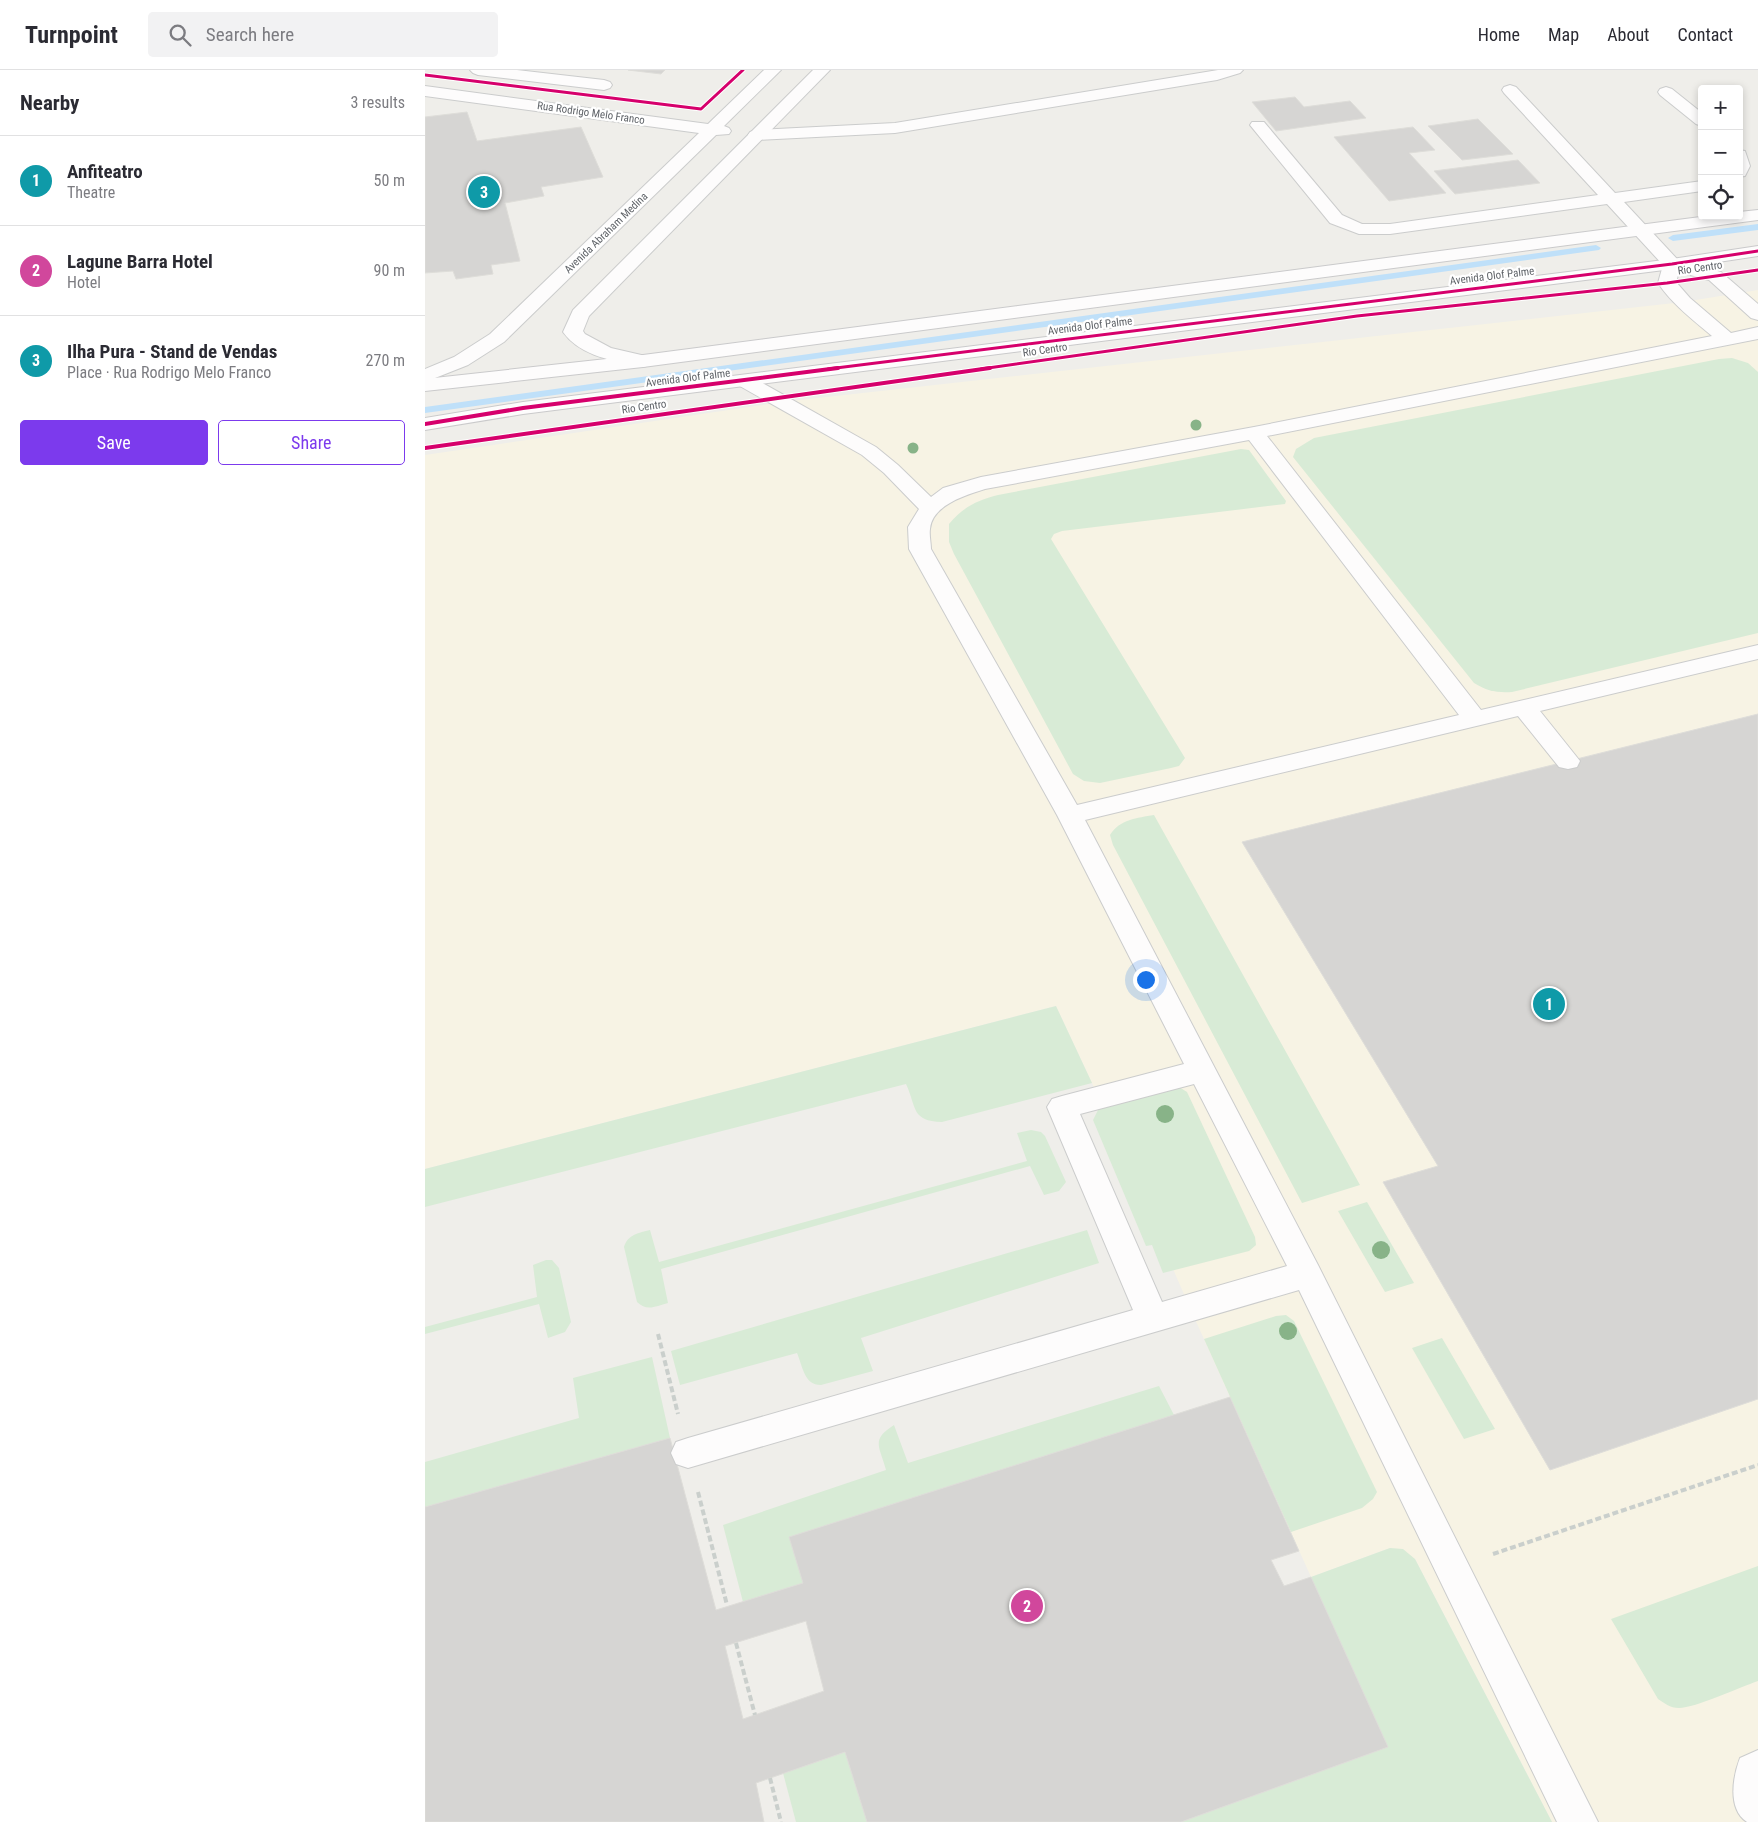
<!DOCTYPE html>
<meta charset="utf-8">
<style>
body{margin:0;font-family:"Roboto Condensed",sans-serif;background:#f2f2f3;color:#2b2b33}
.controls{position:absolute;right:15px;top:15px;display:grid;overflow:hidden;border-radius:5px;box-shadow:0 2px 8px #0003}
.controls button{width:45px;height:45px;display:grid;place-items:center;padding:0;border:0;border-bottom:1px solid #e1e1e2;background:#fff;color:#2b2b33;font:25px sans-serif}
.you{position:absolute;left:720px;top:909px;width:18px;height:18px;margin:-12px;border:4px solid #fff;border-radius:50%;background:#1a73e8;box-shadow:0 0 0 8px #1a73e833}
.badge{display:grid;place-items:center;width:32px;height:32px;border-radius:50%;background:#7c3aed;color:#fff;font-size:16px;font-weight:700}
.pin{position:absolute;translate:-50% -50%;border:2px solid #fff;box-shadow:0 1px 5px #0006}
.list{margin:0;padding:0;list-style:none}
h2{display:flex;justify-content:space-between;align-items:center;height:65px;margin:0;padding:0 20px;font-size:21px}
h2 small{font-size:16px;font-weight:400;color:#7c7c81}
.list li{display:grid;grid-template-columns:32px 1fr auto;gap:15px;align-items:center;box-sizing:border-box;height:90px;padding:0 20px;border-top:1px solid #e1e1e2}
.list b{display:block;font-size:19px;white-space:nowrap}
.list p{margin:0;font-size:16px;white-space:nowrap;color:#7c7c81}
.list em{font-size:16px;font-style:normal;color:#7c7c81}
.actions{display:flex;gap:10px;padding:15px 20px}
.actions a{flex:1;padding:11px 0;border:1px solid #7c3aed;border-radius:5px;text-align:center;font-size:18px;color:#7c3aed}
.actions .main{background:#7c3aed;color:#fff}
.icon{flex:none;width:28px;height:28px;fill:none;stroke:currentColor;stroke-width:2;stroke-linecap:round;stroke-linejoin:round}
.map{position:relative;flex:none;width:1333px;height:1752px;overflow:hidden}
header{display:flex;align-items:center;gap:30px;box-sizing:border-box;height:70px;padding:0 25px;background:#fff;border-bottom:1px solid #e1e1e2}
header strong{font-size:24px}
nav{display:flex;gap:28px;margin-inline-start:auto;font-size:18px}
.search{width:350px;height:45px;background:#f2f2f3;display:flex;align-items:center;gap:12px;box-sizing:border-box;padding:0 18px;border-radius:5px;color:#7c7c81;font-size:19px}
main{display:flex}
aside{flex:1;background:#fff}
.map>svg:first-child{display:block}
.commercial{fill:#f7f3e4}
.green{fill:#d8ebd6}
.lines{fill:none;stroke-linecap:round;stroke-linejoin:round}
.stream{fill:#bfe0f9;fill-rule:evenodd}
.building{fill:#d6d5d3;stroke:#deddd9;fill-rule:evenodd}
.lane-casing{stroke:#cbcccc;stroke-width:2}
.street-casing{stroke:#cbcccc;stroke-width:2}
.secondary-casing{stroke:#cacacb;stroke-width:2}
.path{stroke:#cacfcc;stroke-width:4;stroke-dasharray:6 3;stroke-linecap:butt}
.lane{fill:#fdfcfc;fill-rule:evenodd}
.street{fill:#fdfcfc;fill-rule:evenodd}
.secondary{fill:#fdfcfc;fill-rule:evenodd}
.cycleway-far1-casing{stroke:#fff;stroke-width:5}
.cycleway-casing{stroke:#fff;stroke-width:6}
.cycleway-far1{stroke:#d6006c;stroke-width:3}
.cycleway{stroke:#d6006c;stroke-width:4}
.tree{fill:#88b388}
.labels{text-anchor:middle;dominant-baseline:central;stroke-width:4.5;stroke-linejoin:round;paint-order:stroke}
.far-street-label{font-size:11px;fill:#5f6368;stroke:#fff}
</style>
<header>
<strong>Turnpoint</strong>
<div class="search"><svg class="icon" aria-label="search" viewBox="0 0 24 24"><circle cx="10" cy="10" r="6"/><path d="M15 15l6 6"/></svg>Search here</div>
<nav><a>Home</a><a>Map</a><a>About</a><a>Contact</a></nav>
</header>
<main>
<aside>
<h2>Nearby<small>3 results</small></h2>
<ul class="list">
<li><span class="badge" style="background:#0f9aa8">1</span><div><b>Anfiteatro</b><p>Theatre</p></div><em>50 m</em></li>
<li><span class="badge" style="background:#d1479c">2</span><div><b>Lagune Barra Hotel</b><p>Hotel</p></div><em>90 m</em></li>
<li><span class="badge" style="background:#0f9aa8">3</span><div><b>Ilha Pura - Stand de Vendas</b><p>Place · Rua Rodrigo Melo Franco</p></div><em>270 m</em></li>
</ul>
<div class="actions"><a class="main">Save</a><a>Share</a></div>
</aside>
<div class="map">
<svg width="1333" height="1752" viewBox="0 0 1333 1752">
<rect width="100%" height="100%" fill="#efeeea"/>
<path class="commercial" d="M1333,220V1752H1127L990,1489L965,1478L886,1507L765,1238L667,1013L631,936L0,1099V385L357,332L1258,232Z"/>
<g class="green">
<path d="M1307,288L1323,293L1333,302V563L1087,622C1072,623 1062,621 1049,613L868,387L871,379L889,368L1294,289Z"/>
<path d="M816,379L824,380L861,431L860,434L637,461L629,464L626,469L760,688L754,696L746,698L675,713L659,711L648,704L529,484L524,472V454C538,437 553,430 573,425Z"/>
<path d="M729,745L935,1115L877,1133L688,775L685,765C695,749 712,748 729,745Z"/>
<path d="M631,936L667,1013L517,1052C486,1051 492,1038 481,1014L0,1137V1099Z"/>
<path d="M754,1017L762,1022L830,1167L831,1175L824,1181L738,1203L727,1175L721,1176L668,1050L673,1040L678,1037Z"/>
<path d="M606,1060L616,1062L620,1066L641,1112L634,1121L619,1125L605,1096L236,1199L243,1233C231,1236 222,1242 212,1232L199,1177C203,1164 214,1163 225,1160L234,1192L602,1091L592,1063Z"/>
<path d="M942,1132L989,1213L960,1222L913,1141Z"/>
<path d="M662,1160L674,1193L436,1268L448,1301L396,1315C379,1315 378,1297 372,1283L255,1315L246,1281Z"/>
<path d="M121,1190H127L134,1198L146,1252L140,1262L123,1268L114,1234L0,1264V1257L112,1227L108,1195Z"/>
<path d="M861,1245L869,1251L952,1422L948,1429L937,1438L866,1462L779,1269L851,1246Z"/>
<path d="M1017,1268L1070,1359L1039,1369L987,1278Z"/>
<path d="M227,1287L245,1368L0,1437V1392L154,1348L148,1308Z"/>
<path d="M734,1316L749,1345L365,1467L378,1513L318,1532L298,1455L461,1400C455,1377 445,1370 469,1355L483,1393Z"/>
<path d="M965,1478L978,1479L990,1489L1127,1752H756L963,1677L886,1507Z"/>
<path d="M1333,1496V1611C1315,1617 1270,1638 1254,1638C1245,1638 1239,1633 1233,1629L1186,1549Z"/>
<path d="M420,1682L442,1752H371L358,1703Z"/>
</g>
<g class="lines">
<g class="stream">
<path d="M1333,154V160L1248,171L1243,168L1248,165Z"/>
<path d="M1171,175L1176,178L1174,180L0,343V337Z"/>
</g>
</g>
<g class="building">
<path d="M203,0H240L236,4Z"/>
<path d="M870,27L879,37L925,31L941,48L851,61L827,32Z"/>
<path d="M42,42L52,71L156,57L178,107L116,117L119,126L80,133L95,191L66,195L68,204L31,209L28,201L0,203V47Z"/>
<path d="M1053,49L1088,84L1037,90L1003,56Z"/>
<path d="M988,57L1010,80L984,83L1021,123L964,131L909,67Z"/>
<path d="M1093,90L1115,113L1030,124L1009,101Z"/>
<path d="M1333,644V1329L1125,1400L958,1112L1013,1096L817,772Z"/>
<path d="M805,1327L874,1481L846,1490L859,1516L886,1507L963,1677L756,1752H442L420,1682L331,1713L339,1752H0V1437L245,1368L291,1540L378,1513L364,1467ZM381,1551L399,1621L318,1649L300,1576Z"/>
</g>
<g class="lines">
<defs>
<g id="lane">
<path d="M45,0H92L179,10L185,12L187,15L185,18L179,20L53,5L48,3Z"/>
<path d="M793,0H818L815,3L792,10L470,63L331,70L325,68L323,65L325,62L331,60L470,53Z"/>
<path d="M1085,15L1091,17L1190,123L1277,111V121L1199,132L1253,190L1296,202L1333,234V250L1326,248L1284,210L1254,202L1251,212L1265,228L1306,263L1333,257V269L842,366L1056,640L1333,575V589L1115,641L1155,691L1152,697L1143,699L1134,697L1093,646L660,750L893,1195L1173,1752H1132L874,1220L263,1398L251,1394L246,1383L251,1372L263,1368L708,1240L622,1037L627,1029L637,1026L759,994L632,745L484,479L483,457L494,439L459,403L437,385L313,315L310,311L313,307L320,305L327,307L451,377L473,395L506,427L518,418L556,407L829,357L1287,266C1268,250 1247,234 1233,213L1238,195L1182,134L965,164H934L905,153L825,55L827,52H839L917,145L937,154H965L1173,125L1079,23L1077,20L1079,17ZM824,370L1034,645L652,735L506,479C506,473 504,465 505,459C507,435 541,425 560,419ZM769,1014L862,1196L737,1232L655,1044Z"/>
<path d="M1241,17L1247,19L1277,43V56L1271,54L1235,25L1233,22L1235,19Z"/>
<path d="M1314,80L1320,81L1325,96L1320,106L1314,107Z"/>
<path d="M1333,1680V1752H1322C1302,1739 1308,1706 1315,1688Z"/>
</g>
<g id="street">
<path d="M339,0H356L299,56L304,58L306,61L304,64L291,65L79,272L43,295L0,312V299L29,287L65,264L274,63L0,26V16L283,54Z"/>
<path d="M388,0H405L164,246L158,261L160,264L186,278L225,287L228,291L225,295L218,297C190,291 156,287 138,262L148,240Z"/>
</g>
<g id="secondary">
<path d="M1333,140V150L218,297L0,321V309L218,285L1283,146H1314V142Z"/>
<path d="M1333,176V186L1247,199L98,344L0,360V348L98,332L1247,189Z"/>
</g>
</defs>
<use href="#lane" class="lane-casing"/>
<use href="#street" class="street-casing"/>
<use href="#secondary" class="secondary-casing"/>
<g class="path">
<path d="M233,1264L253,1344"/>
<path d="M273,1422L302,1535"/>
<path d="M1068,1484L1333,1395"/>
<path d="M311,1573L330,1645"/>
<path d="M345,1708L356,1752"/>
</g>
<use href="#lane" class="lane"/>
<use href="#street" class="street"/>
<use href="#secondary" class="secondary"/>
<defs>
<g id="cycleway-far1">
<path d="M0,5L276,39L318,0"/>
<path d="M403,299L1247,194L1333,181"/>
<path d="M556,299L932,246L1242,213L1333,200"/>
</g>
<g id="cycleway">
<path d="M0,354L98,338L413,298"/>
<path d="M0,378L565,298"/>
</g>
</defs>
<use href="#cycleway-far1" class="cycleway-far1-casing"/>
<use href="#cycleway" class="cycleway-casing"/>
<use href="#cycleway-far1" class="cycleway-far1"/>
<use href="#cycleway" class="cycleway"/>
</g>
<g class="tree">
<circle cx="771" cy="355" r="5.5"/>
<circle cx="488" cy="378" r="5.5"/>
<circle cx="740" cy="1044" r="9"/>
<circle cx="956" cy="1180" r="9"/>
<circle cx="863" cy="1261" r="9"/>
</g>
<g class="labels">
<g class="far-street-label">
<text transform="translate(166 43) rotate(8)">Rua Rodrigo Melo Franco</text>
<text transform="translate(181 163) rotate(-44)">Avenida Abraham Medina</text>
<text transform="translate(1275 198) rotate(-8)">Rio Centro</text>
<text transform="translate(1067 206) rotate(-7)">Avenida Olof Palme</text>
<text transform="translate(665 256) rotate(-7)">Avenida Olof Palme</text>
<text transform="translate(620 280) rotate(-8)">Rio Centro</text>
<text transform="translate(263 308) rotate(-7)">Avenida Olof Palme</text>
<text transform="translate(219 337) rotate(-8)">Rio Centro</text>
</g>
</g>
</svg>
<div class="controls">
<button>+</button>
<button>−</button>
<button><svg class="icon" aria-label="locate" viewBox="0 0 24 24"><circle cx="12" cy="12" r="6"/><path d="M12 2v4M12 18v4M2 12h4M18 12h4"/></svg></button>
</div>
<div class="you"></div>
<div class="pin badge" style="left:1124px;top:934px;background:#0f9aa8">1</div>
<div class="pin badge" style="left:602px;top:1536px;background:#d1479c">2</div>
<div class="pin badge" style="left:59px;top:122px;background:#0f9aa8">3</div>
</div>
</main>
